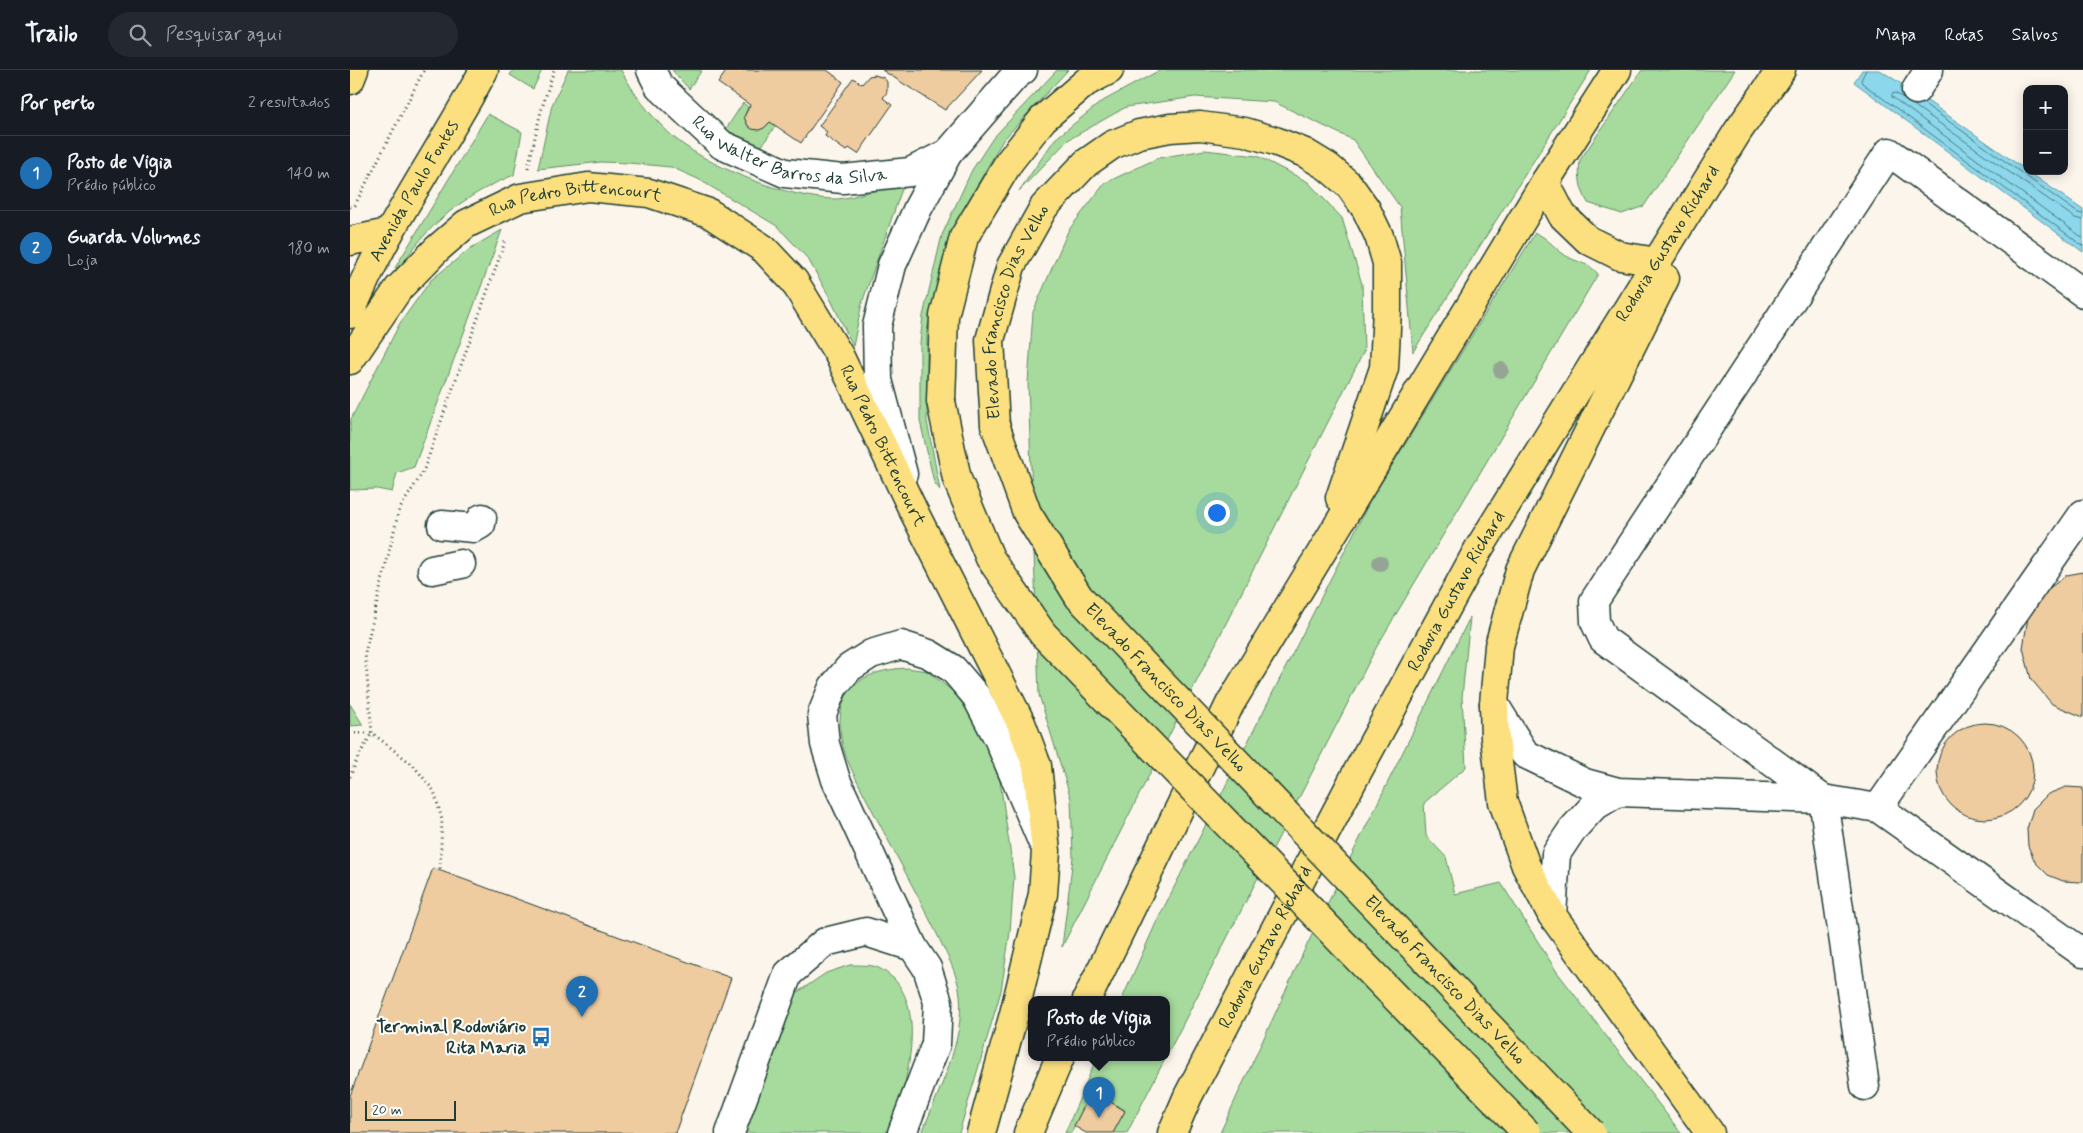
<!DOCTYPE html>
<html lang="pt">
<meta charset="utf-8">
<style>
body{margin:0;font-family:Mynerve,sans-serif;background:#242831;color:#f1f3f6}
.controls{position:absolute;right:15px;top:15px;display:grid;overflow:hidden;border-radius:10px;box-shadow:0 2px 12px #0003}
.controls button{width:45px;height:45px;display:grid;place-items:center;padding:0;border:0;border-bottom:1px solid #363941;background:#171b24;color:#f1f3f6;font:25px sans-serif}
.scale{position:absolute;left:15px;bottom:12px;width:91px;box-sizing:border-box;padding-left:5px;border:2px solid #1f3d34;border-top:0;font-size:14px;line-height:18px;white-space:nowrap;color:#1f3d34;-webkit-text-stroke:4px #fff;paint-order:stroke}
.you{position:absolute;left:866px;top:442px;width:18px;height:18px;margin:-12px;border:4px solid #fff;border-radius:50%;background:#1a73e8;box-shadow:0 0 0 8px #1a73e833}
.badge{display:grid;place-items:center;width:32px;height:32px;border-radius:50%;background:#1f6fb2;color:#fff;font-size:16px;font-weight:700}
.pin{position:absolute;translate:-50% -41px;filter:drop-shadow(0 1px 2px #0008)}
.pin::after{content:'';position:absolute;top:26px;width:18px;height:15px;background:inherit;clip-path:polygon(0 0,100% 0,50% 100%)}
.popup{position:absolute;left:678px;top:926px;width:142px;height:65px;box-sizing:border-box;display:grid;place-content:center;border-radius:10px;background:#171b24;filter:drop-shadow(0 1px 4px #0005);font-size:16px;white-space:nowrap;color:#9ea1a6}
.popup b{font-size:19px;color:#f1f3f6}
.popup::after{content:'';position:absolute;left:50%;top:100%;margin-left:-10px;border:10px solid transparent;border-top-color:#171b24}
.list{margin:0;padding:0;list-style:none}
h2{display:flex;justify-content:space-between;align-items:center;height:65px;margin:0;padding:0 20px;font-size:21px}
h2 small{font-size:16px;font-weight:400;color:#9ea1a6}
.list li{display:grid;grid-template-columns:32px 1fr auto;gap:15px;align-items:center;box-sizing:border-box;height:75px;padding:0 20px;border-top:1px solid #363941}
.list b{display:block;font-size:19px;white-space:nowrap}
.list p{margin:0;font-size:16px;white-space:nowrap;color:#9ea1a6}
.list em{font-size:16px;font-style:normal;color:#9ea1a6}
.icon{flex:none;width:28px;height:28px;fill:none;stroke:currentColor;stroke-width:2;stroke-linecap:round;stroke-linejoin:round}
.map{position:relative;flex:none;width:1733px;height:1063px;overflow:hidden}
header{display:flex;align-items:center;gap:30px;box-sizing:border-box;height:70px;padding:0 25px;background:#171b24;border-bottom:1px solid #363941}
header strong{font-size:24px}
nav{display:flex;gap:28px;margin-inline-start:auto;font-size:18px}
.search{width:350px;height:45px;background:#242831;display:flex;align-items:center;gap:12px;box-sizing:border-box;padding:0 18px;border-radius:28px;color:#9ea1a6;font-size:19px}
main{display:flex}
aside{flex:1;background:#171b24}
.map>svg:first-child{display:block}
.green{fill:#a7db9d;stroke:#638c68}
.water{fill:#8cd7ec;stroke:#6099a2}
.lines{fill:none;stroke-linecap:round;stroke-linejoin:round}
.shore{stroke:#4b7b7e;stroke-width:1}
.building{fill:#efcba0;stroke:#1f3d34}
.minor-casing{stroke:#1f3d34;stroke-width:31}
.major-casing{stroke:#1f3d34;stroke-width:31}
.highway-casing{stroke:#1f3d34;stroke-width:31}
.path{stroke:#1f3d34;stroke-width:3;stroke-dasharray:1 4;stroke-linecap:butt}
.minor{stroke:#fff;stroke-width:28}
.major{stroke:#fce080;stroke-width:28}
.highway{stroke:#fce080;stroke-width:28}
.highway-bridge-casing{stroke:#1f3d34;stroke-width:31;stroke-linecap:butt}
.highway-bridge{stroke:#fce080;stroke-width:28}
.tree{fill:#95a595}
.labels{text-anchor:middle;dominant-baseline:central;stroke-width:4;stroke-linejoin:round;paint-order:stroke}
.street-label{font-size:18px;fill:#1f3d34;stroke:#fff}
.poi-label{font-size:18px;font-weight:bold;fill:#1f3d34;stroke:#fff;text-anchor:end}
</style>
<header>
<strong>Trailo</strong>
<div class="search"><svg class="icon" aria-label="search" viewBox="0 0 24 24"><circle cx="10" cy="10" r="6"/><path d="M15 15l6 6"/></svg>Pesquisar aqui</div>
<nav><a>Mapa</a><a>Rotas</a><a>Salvos</a></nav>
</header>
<main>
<aside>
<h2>Por perto<small>2 resultados</small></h2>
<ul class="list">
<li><span class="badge">1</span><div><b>Posto de Vigia</b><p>Prédio público</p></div><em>140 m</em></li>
<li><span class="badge">2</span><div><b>Guarda Volumes</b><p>Loja</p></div><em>180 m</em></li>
</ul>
</aside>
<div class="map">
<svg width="1733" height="1063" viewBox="0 0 1733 1063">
<rect width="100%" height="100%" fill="#fcf5ec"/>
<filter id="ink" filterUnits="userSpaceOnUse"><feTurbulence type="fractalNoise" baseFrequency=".02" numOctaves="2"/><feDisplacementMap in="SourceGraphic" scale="10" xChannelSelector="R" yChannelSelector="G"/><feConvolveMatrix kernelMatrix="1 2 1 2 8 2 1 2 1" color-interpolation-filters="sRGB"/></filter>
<g filter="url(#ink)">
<g class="green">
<path d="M163,0H192L183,19L160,5Z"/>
<path d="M218,0H271C284,24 299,44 319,63C352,95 441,130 487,129C507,128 532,114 551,117L552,119L512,233L503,276L479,226L458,189L427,156L348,109L321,97L279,93L251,92L188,99L202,35Z"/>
<path d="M322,0H352L339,19Z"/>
<path d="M707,0H718L653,70L601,161L577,260V351L590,420L584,412L570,351V273L573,246L592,165L622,100L643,68Z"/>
<path d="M810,0H1241L1063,282L1050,137L1003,70L924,32L845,27L776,37L718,70L669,121L705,69L751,32Z"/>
<path d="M1292,0H1385L1294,136L1272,144L1238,133C1230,119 1228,107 1230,90Z"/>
<path d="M393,33L398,37L394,47L398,56C408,60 413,61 420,52L426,55L409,80L386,69L376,59Z"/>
<path d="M138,44L172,62L164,105C116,124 77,154 50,198H45Z"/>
<path d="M855,80L907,86L958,112L992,148L1012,214L1014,281L712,877L723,787L721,729L689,625L678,313L683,242L718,161L755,113L808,88Z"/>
<path d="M152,160L64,397L47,403L42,422L27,419L0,420V351L50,253L81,210L121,178Z"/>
<path d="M1185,163C1198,167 1207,182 1220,188C1230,193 1240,194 1248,204L1026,578L817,985L816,929H772L806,853L1020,431Z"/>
<path d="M1120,547L1112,627L1116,697L1074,733L1076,766L1096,787L1105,824L1151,813L1207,902L1331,1063H870L954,881Z"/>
<path d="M557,598L577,601L605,623L630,659L650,711L664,807L660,862L651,921L609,1063H572C588,1021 615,971 610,925C608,903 595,882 586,862C564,817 539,773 516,728C507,710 494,688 491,668C484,620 511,600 557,598Z"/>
<path d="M0,634L13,655L0,656Z"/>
<path d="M500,895C507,895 516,895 523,896C531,898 537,903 543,908C578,944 555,1021 539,1063H392L442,926L476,903Z"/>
<path d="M747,987H816L777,1063H763L775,1040L742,1021L721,1063H715Z"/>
</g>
<path class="water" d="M1512,0H1530L1576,30L1733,140V182L1504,12Z"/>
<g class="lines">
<g class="shore">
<path d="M1516,0L1511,10L1512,13L1733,176"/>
<path d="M1555,29L1545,23L1542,24V27L1733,168"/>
<path d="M1573,33L1728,143L1733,144"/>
<path d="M1562,34L1725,148L1733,150"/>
</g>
</g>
<g class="building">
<path d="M377,0H477L493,12L451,73L420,52L414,58L409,60L402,59L398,56L394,47L400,35L368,13Z"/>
<path d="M532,0H632L595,40Z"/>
<path d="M525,5L534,8L537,12V22L533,28L542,35L508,84L499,78L496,81L475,66L477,62L469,56L503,8L512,14L519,6Z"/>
<path d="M1733,502V647L1702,634L1681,609L1673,578L1678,547L1694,522L1717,505Z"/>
<circle cx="1635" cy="701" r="48"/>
<path d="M1716,717L1733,718V812H1730L1713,811L1698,805L1685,792L1678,776L1677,759L1683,739L1698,724Z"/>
<path d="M83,798L381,908L325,1063H0V1026Z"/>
<path d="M742,1020L775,1041L763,1063H736L724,1056Z"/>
</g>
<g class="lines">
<defs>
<g id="minor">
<path id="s1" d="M301,0L309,16L372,75L435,103L493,109L560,102L598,83"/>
<path d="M1566,20L1579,0"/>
<path d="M553,404L528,310L527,256L542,195L568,138L598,83L664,7L673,0"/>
<path d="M92,455L124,458L131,454L132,448"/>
<path d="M82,500L111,494"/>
<path d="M1144,634L1175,684L1235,713L1268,722L1473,729L1528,738L1733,883"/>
<path d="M1528,738L1733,444"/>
<path d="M1202,845L1206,784L1222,760L1243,737L1268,722"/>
<path d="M563,877L486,710L475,674L472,644L483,617L499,598L521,584L551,575L579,584L603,599L626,626L648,668L692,771"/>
<path d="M1515,1016L1473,729L1253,569L1245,552L1244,531L1539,82L1733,223"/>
<path d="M380,1063L438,904L475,872L516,862L563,877L577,898L588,932L586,974L552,1063"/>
</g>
<g id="major">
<path d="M0,10L4,0"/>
<path d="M0,171L38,163"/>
<path id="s2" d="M0,244C35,158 90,82 134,0"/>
<path id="s3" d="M0,290L49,218L87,179L116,154L170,128L238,117L299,123L359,143L414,179L444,211L489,285L563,440L671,653L687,696L696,781L693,824L664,944L631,1063"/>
</g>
<g id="highway">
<path d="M1195,112L1212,145L1238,170L1270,186L1307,192"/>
<path d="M1315,208L1170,500L1149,576L1144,634L1145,668L1153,732L1176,796L1202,845L1360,1063"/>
<path d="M591,331L594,246L614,167L659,92L693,49L736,12L759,0"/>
<path id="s4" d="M645,355L640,270L661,196L694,137L736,93L762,75L789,64L820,58L850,56L895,62L925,71L955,83L978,97L999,115L1016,139L1029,166L1037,193V239L1034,298L990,428"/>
<path d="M737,929L880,634L1195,112L1267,0"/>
<path d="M678,1063L710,987"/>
<path id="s5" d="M822,1063L838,1026L1003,710L1128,480L1388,61L1431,0"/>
</g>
</defs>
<use href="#minor" class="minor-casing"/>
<use href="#major" class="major-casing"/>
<use href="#highway" class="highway-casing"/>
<g class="path">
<path d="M178,98L191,41L204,0"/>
<path d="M0,137L5,135L74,0"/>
<path d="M0,663H22L63,695L84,721L92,750L90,800"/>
<path d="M0,707L8,687L22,663L15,583L49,440L73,402L156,169"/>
</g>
<use href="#minor" class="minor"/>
<use href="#major" class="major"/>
<use href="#highway" class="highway"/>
<defs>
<g id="highway-bridge">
<path d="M591,331L607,409L640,488L693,564L1177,1063"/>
<path id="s6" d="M645,355L677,443L729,527L1241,1063"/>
</g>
</defs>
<use href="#highway-bridge" class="highway-bridge-casing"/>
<use href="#highway-bridge" class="highway-bridge"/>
</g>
<g class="tree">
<circle cx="1151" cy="300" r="8"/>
<circle cx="1030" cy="493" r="8"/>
</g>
</g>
<defs>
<symbol id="bus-bare" viewBox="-9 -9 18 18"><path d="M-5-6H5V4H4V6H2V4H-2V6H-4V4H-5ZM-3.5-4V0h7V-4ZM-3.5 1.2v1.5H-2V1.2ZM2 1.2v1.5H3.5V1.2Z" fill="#1f6fb2" stroke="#fff" stroke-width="2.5" paint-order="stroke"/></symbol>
</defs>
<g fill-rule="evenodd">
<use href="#bus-bare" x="177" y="953" width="28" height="28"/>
</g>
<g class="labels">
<g class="street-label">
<text stroke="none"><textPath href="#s1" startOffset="171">Rua Walter Barros da Silva</textPath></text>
<text stroke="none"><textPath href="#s2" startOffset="139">Avenida Paulo Fontes</textPath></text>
<text stroke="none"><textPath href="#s3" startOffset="295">Rua Pedro Bittencourt</textPath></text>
<text stroke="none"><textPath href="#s5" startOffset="1019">Rodovia Gustavo Richard</textPath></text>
<text stroke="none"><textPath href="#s4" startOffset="118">Elevado Francisco Dias Velho</textPath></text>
<text stroke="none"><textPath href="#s3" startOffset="730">Rua Pedro Bittencourt</textPath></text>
<text stroke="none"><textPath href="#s5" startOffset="612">Rodovia Gustavo Richard</textPath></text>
<text stroke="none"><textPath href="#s6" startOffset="318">Elevado Francisco Dias Velho</textPath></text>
<text stroke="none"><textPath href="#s5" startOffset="208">Rodovia Gustavo Richard</textPath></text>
<text stroke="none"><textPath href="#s6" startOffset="722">Elevado Francisco Dias Velho</textPath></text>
</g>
<g class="poi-label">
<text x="176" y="957">Terminal Rodoviário<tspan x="176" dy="21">Rita Maria</tspan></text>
</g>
</g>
</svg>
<div class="controls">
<button>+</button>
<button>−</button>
</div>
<div class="scale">20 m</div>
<div class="you"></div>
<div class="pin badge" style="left:749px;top:1048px">1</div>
<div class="popup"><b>Posto de Vigia</b>Prédio público</div>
<div class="pin badge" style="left:232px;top:947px">2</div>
</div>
</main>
